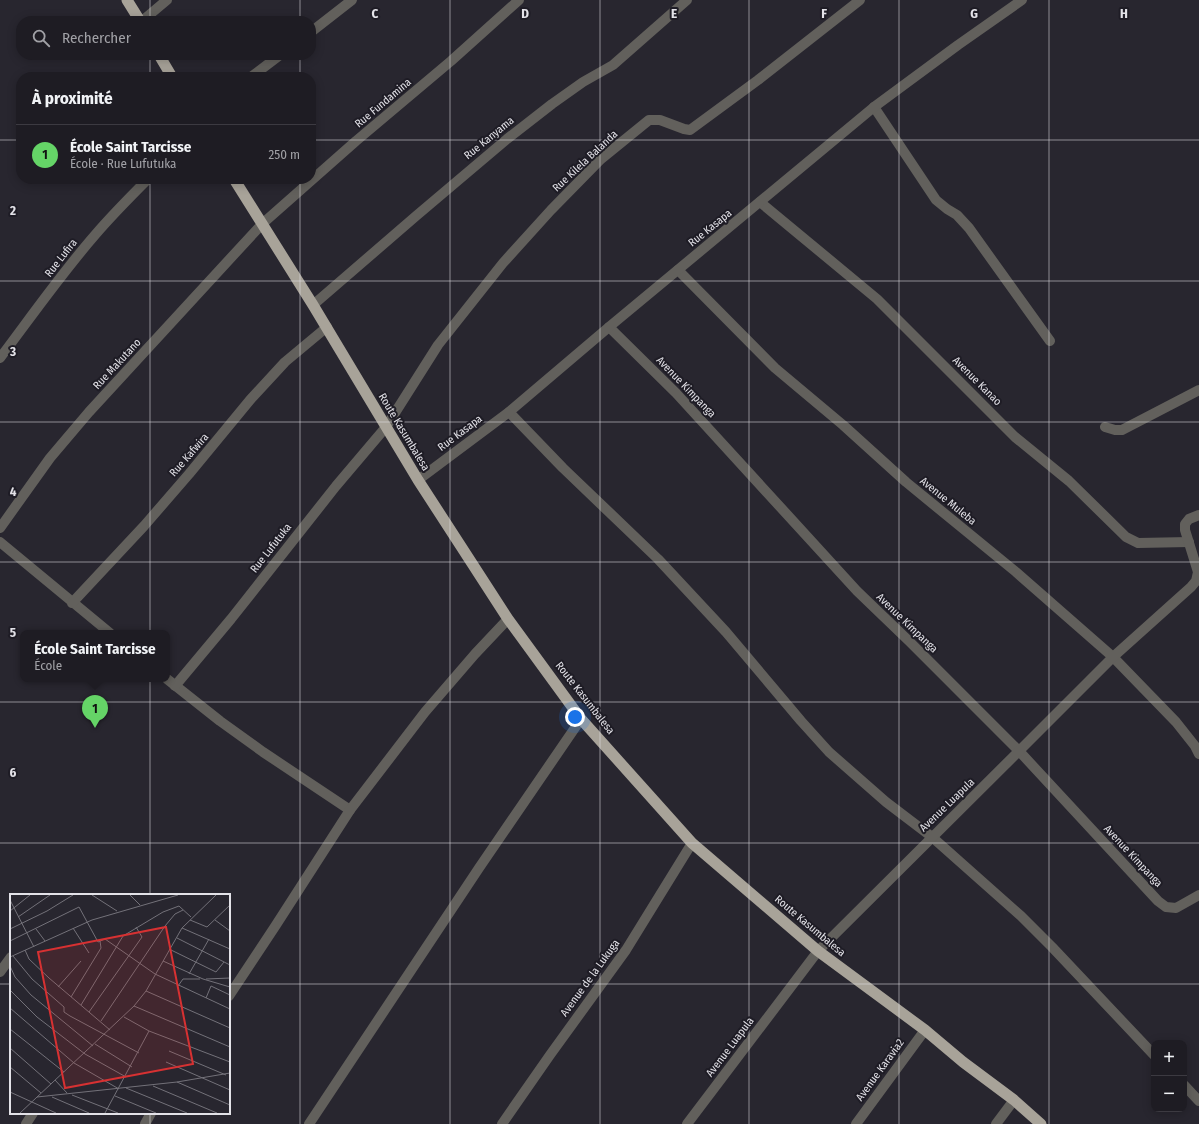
<!DOCTYPE html>
<html lang="fr">
<meta charset="utf-8">
<style>
body{margin:0;font-family:"Fira Sans Condensed",sans-serif;background:#26252b;color:#f1f3f6}
.controls{position:absolute;right:12px;bottom:12px;display:grid;overflow:hidden;border-radius:8px;box-shadow:0 2px 10px #0003}
.controls button{width:36px;height:36px;display:grid;place-items:center;padding:0;border:0;border-bottom:1px solid #3c3a41;background:#1e1c23;color:#f1f3f6;font:20px sans-serif}
.you{position:absolute;left:575px;top:717px;width:14px;height:14px;margin:-10px;border:3px solid #fff;border-radius:50%;background:#1a73e8;box-shadow:0 0 0 6px #1a73e833}
.badge{display:grid;place-items:center;width:26px;height:26px;border-radius:50%;background:#65d467;color:#111;font-size:13px;font-weight:700}
.pin{position:absolute;translate:-50% -33px;filter:drop-shadow(0 1px 2px #0008)}
.pin::after{content:'';position:absolute;top:21px;width:14px;height:12px;background:inherit;clip-path:polygon(0 0,100% 0,50% 100%)}
.popup{position:absolute;left:20px;top:630px;width:150px;height:52px;box-sizing:border-box;display:grid;place-content:center;border-radius:8px;background:#1e1c23;filter:drop-shadow(0 1px 3px #0005);font-size:13px;white-space:nowrap;color:#a1a1a6}
.popup b{font-size:15px;color:#f1f3f6}
.popup::after{content:'';position:absolute;left:50%;top:100%;margin-left:-8px;border:8px solid transparent;border-top-color:#1e1c23}
.list{margin:0;padding:0;list-style:none}
h2{display:flex;justify-content:space-between;align-items:center;height:52px;margin:0;padding:0 16px;font-size:17px}
h2 small{font-size:13px;font-weight:400;color:#a1a1a6}
.list li{display:grid;grid-template-columns:26px 1fr auto;gap:12px;align-items:center;box-sizing:border-box;height:60px;padding:0 16px;border-top:1px solid #3c3a41}
.list b{display:block;font-size:15px;white-space:nowrap}
.list p{margin:0;font-size:13px;white-space:nowrap;color:#a1a1a6}
.list em{font-size:13px;font-style:normal;color:#a1a1a6}
.icon{flex:none;width:22px;height:22px;fill:none;stroke:currentColor;stroke-width:2;stroke-linecap:round;stroke-linejoin:round}
.map{position:relative;flex:none;width:1199px;height:1124px;overflow:hidden}
.search{position:absolute;background:#1e1c23;box-shadow:0 2px 10px #0003;left:16px;top:16px;width:300px;height:44px;display:flex;align-items:center;gap:10px;box-sizing:border-box;padding:0 14px;border-radius:16px;color:#a1a1a6;font-size:15px}
.panel{position:absolute;background:#1e1c23;box-shadow:0 2px 10px #0003;left:16px;top:72px;width:300px;height:112px;border-radius:16px}
.map>svg:first-child{display:block}
.lines{fill:none;stroke-linecap:round;stroke-linejoin:round}
.minor{stroke:#62605c;stroke-width:10}
.trunk{stroke:#a8a399;stroke-width:11}
.grid{fill:none;stroke:#e3e2e8;stroke-width:1;stroke-opacity:0.55}
.labels{text-anchor:middle;dominant-baseline:central;stroke-width:4;stroke-linejoin:round;paint-order:stroke}
.street-label{font-size:11px;fill:#e3e2e8;stroke:#1e1c25}
.inset-road{fill:none;stroke:#737179;stroke-width:1}
.view{fill:#d73132;fill-opacity:0.15;stroke:#d73132;stroke-width:2}
.inset-edge{fill:none;stroke:#e3e2e8;stroke-width:2}
.grid-label{font-size:13px;text-anchor:middle;font-weight:bold;fill:#e3e2e8;stroke:#1e1c25;stroke-width:4;stroke-linejoin:round;paint-order:stroke}
</style>
<div class="map">
<svg width="1199" height="1124" viewBox="0 0 1199 1124">
<rect width="100%" height="100%" fill="#28262f"/>
<g class="lines">
<g class="minor">
<path d="M142,21L167,0"/>
<path d="M311,32L352,0"/>
<path d="M251,77L280,55"/>
<path d="M874,107L936,200L947,209L957,215L969,228L1050,341"/>
<path d="M760,202L877,299L1015,437L1069,481L1126,537L1138,543L1189,542"/>
<path d="M678,270L775,368L843,425L906,482L1016,572L1113,657L1176,722L1195,746L1199,754"/>
<path d="M313,305L416,216L507,139L552,104L583,82L613,65L687,0"/>
<path d="M609,327L676,393L857,591L910,642L1019,751L1158,901L1166,907L1176,908L1199,895"/>
<path d="M0,358C31,317 61,274 95,235C112,215 130,197 148,179"/>
<path d="M509,412L563,468L658,559L726,632L801,721L829,752L886,802L932,837L1021,916L1052,947L1154,1055"/>
<path d="M1105,427L1115,430H1122L1199,390"/>
<path d="M418,480L509,412L609,327L874,107L958,45L1022,0"/>
<path d="M0,528L50,458L89,412L262,224L356,141L451,61L519,0"/>
<path d="M0,542L110,633"/>
<path d="M72,603L144,526L189,474L250,400L285,362L327,327"/>
<path d="M167,679L220,721L263,752L350,810"/>
<path d="M175,686L231,619L336,486L386,427L438,345L503,263L551,210L601,159L649,120H660L684,129L690,130L758,80L860,0"/>
<path d="M0,972L11,957"/>
<path d="M229,996L276,925L350,810L425,712L475,654L508,619"/>
<path d="M1184,1085L1199,1101"/>
<path d="M26,1124L33,1113"/>
<path d="M145,1124L151,1113"/>
<path d="M309,1124L479,868L581,719"/>
<path d="M502,1124L550,1055L626,950L692,843"/>
<path d="M687,1124L818,951L1019,751L1113,657L1191,587L1196,581L1198,572L1185,530V524L1189,519L1199,515"/>
<path d="M856,1124L925,1030"/>
<path d="M996,1124L1014,1100"/>
</g>
<g class="trunk">
<path d="M127,0L140,21"/>
<path d="M159,55L172,77"/>
<path d="M234,179L313,305L418,480L464,551L508,619L581,719L692,843L818,951L925,1030L963,1062L1014,1100L1041,1124"/>
</g>
</g>
<path class="grid" d="M150,0V21M300,0V21M450,0V1124M600,0V1124M749,0V1124M899,0V1124M1049,0V1124M150,55V77M300,55V77M0,140H21M311,140H1199M150,179V895M300,179V1124M0,281H1199M0,422H1199M0,562H1199M0,702H1199M0,843H1199M0,984H11M229,984H1199M150,1113V1124"/>
<g class="labels">
<g class="street-label">
<text transform="translate(383 103) rotate(-40)">Rue Fundamina</text>
<text transform="translate(489 138) rotate(-39)">Rue Kanyama</text>
<text transform="translate(585 161) rotate(-43)">Rue Kilela Balanda</text>
<text transform="translate(710 228) rotate(-39)">Rue Kasapa</text>
<text transform="translate(61 258) rotate(-52)">Rue Lufira</text>
<text transform="translate(117 364) rotate(-47)">Rue Makutano</text>
<text transform="translate(977 381) rotate(45)">Avenue Kanao</text>
<text transform="translate(686 387) rotate(46)">Avenue Kimpanga</text>
<text transform="translate(404 432) rotate(59)">Route Kasumbalesa</text>
<text transform="translate(460 433) rotate(-37)">Rue Kasapa</text>
<text transform="translate(189 455) rotate(-49)">Rue Kafwira</text>
<text transform="translate(948 501) rotate(39)">Avenue Muleba</text>
<text transform="translate(271 548) rotate(-52)">Rue Lufutuka</text>
<text transform="translate(907 623) rotate(44)">Avenue Kimpanga</text>
<text transform="translate(585 698) rotate(52)">Route Kasumbalesa</text>
<text transform="translate(947 805) rotate(-44)">Avenue Luapula</text>
<text transform="translate(1133 856) rotate(47)">Avenue Kimpanga</text>
<text transform="translate(810 926) rotate(40)">Route Kasumbalesa</text>
<text transform="translate(590 978) rotate(-54)">Avenue de la Lukuga</text>
<text transform="translate(730 1047) rotate(-53)">Avenue Luapula</text>
<text transform="translate(880 1070) rotate(-54)">Avenue Karavia2</text>
</g>
</g>
<g transform="translate(10 894)">
<rect width="220" height="220" fill="#28262f"/>
<path class="inset-road" d="M82,1L107,17M120,1L130,11M0,6L24,53M0,17L20,1M8,23L40,1M180,26L197,33L220,11M205,26L220,37M63,34L79,59M172,34L220,55M0,35L37,17L63,1M26,35L35,47M167,44L220,71M0,47L69,13L88,48L95,45L145,80L220,115M159,55L206,78L214,68M15,56L19,65L39,84L100,136M3,62L22,85L54,113V118L60,122L129,159M0,63L82,26L168,1M153,67L193,85L220,93M0,72L5,83L21,101L83,152M179,80L199,45M196,85L220,84M168,92L173,85H190M48,93L71,67M0,96L27,123L75,160L116,183M136,97L220,134M61,103L91,54L90,47M196,104L201,92L220,101M71,111L113,42L153,18L169,12L181,23M124,112L220,153M0,114L64,169L109,195M79,118L132,43L126,33M114,123L139,137L220,168M91,127L155,32L165,20L173,16M0,135L54,178M85,150L122,173M0,154L41,190M159,157L216,181M156,168L220,196M0,173L31,199M45,186L57,199M167,188L220,211M143,192L207,219M116,194L177,219M0,198L46,219M62,201L108,219M105,202L146,219M27,203L167,188L220,179M42,203L79,219M10,219L124,112L136,97L172,34L206,1M95,219L139,137"/>
<path class="view" d="M156,33L183,170L55,194L28,58Z"/>
<rect width="220" height="220" class="inset-edge"/>
</g>
<g class="grid-label">
<text x="375" y="18">C</text>
<text x="525" y="18">D</text>
<text x="674" y="18">E</text>
<text x="824" y="18">F</text>
<text x="974" y="18">G</text>
<text x="1124" y="18">H</text>
<text x="13" y="215">2</text>
<text x="13" y="356">3</text>
<text x="13" y="496">4</text>
<text x="13" y="637">5</text>
<text x="13" y="777">6</text>
</g>
</svg>
<div class="controls">
<button>+</button>
<button>−</button>
</div>
<div class="you"></div>
<div class="pin badge" style="left:95px;top:728px">1</div>
<div class="popup"><b>École Saint Tarcisse</b>École</div>
<div class="search"><svg class="icon" aria-label="search" viewBox="0 0 24 24"><circle cx="10" cy="10" r="6"/><path d="M15 15l6 6"/></svg>Rechercher</div>
<section class="panel">
<h2>À proximité<small></small></h2>
<ul class="list">
<li><span class="badge">1</span><div><b>École Saint Tarcisse</b><p>École · Rue Lufutuka</p></div><em>250 m</em></li>
</ul>
</section>
</div>
